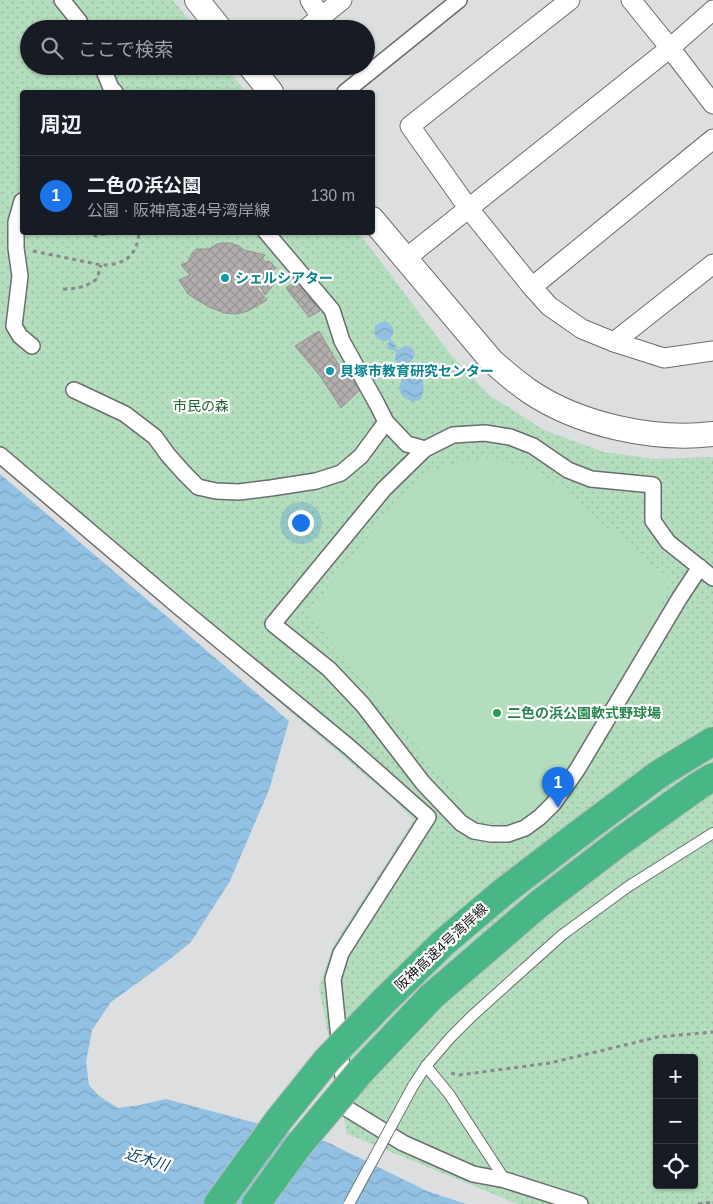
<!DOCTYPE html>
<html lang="ja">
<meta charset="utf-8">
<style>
body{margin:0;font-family:Arial,"Noto Sans JP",sans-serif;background:#242831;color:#f1f3f6}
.controls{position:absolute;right:15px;bottom:15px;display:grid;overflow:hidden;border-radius:5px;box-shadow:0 1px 4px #0004}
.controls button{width:45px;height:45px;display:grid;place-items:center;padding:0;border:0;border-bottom:1px solid #363941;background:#171b24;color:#f1f3f6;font:25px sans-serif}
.you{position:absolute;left:300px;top:522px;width:18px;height:18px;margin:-12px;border:4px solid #fff;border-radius:50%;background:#1a73e8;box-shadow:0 0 0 8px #1a73e833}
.badge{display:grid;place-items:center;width:32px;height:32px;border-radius:50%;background:#1a73e8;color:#fff;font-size:16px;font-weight:700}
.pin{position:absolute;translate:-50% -41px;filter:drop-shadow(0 1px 2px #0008)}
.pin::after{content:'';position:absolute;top:26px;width:18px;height:15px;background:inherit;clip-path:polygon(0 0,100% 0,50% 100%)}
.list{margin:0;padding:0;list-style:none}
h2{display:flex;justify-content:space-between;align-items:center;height:65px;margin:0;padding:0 20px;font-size:21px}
h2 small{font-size:16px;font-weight:400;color:#9ea1a6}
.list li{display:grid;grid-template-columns:32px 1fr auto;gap:15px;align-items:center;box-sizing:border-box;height:80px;padding:0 20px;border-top:1px solid #363941}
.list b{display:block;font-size:19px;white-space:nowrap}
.list p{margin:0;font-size:16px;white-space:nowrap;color:#9ea1a6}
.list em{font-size:16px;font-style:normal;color:#9ea1a6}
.icon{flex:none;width:28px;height:28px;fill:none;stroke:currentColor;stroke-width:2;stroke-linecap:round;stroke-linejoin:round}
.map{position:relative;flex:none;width:713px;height:1204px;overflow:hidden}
.search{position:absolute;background:#171b24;box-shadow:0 1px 4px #0004;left:20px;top:20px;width:355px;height:55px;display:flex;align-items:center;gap:12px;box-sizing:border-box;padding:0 18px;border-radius:28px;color:#9ea1a6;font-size:19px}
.panel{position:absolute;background:#171b24;box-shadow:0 1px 4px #0004;left:20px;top:90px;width:355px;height:145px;border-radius:5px}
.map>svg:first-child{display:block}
.park{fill:url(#park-dots);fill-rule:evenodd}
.garden{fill:#b3ddbc}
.water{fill:url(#water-waves)}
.building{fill:url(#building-cross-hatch);stroke:#959292}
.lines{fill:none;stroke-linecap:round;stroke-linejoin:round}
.service-casing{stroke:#6b6d6e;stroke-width:12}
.pedestrian-casing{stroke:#6b6d6e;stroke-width:18}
.minor-casing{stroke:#6b6d6e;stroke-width:21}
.tertiary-casing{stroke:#6b6d6e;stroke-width:26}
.path{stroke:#888a8b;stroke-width:3;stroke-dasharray:4 4;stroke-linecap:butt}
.service{stroke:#fff;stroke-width:10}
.pedestrian{stroke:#fff;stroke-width:15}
.minor{stroke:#fff;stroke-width:19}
.tertiary{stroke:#fff;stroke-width:24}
.service-bridge-casing{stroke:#6b6d6e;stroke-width:12;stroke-linecap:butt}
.motorway-bridge-casing{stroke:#b9baba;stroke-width:30;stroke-linecap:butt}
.service-bridge{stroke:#fff;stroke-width:10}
.motorway-bridge{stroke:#48b785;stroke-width:28}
.culture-dot{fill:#0f9aa8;stroke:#fff;stroke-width:2}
.leisure-dot{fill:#2e9e5b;stroke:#fff;stroke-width:2}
.labels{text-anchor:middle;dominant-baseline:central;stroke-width:4.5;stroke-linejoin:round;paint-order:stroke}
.culture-label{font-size:14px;font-weight:bold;fill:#0d838f;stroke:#fff;text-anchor:start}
.park-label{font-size:14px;fill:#195f32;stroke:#fff}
.leisure-label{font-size:14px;font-weight:bold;fill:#27864d;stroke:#fff;text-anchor:start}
.street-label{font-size:14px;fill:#171819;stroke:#fff}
.water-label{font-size:15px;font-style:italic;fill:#0c4566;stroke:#fff}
</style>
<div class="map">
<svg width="713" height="1204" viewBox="0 0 713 1204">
<defs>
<pattern id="park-dots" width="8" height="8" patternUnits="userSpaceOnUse" patternTransform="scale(1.25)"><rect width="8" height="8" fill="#b3ddbc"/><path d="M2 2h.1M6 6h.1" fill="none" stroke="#99bda1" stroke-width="1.8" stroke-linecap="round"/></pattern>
<pattern id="water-waves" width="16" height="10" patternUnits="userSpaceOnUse" patternTransform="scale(1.25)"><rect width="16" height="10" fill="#92c1e3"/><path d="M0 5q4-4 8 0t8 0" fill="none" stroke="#7da5c2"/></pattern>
<pattern id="building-cross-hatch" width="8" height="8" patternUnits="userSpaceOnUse" patternTransform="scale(1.25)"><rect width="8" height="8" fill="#b2aeae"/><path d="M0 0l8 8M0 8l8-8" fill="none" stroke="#989595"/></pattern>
</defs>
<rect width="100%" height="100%" fill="#dcdee0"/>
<path class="park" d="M0,0H173L196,29H29V66H225L246,92H22V232L359,233L451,355L489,395L544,430L604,452L655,459L713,457V1204H518L347,1134L319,987L333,946L414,820L391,797L213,646L0,461ZM657,1058H694V1185H657Z"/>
<path class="garden" d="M465,460L505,461L541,473L670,579L651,639L557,788L532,815L508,823L488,822L471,814L308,613L398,500L431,472Z"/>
<g class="water">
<path d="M386,321C390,324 395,328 393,333C393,335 391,337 390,339L396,345L395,348L398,350L406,345L412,348L415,353C413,363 403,369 395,360L396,352L394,350H389L387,347L388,343L390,341L389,340L384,341L377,339L374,332L375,326L380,323Z"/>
<path d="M410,365L411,372L414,373L420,371C424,382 425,388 421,399L413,402L403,397L399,389L402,378L407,373V366Z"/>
<path d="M0,474L289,721L269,790L230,881L191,942L169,960L111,1002L92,1030L86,1062L89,1085L99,1096L118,1108L140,1105L166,1099L327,1142L427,1191L466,1204H0Z"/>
</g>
<g class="building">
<path d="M185,90L199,92H173Z"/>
<path d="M223,243H230L239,246L244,250L265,255L262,259L266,262L269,261L276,268L272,272L264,276L275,283L265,295L260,286L256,287L267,300L248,311L237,314L225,313L211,308L199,301L188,294L179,280L190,275L181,265L188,262L191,255L196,249H209L217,244Z"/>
<path d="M297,281L320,311L309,317L286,288Z"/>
<path d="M319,331L338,364L363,387L341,408L321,377L295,346Z"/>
</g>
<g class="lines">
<defs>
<g id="service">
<path d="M426,1066L449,1094L505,1180"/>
<path d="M413,1086L426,1066L450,1038L472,1016L562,935L629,886L713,833"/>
</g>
<g id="pedestrian">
<path d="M62,0L79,21L83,29"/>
<path d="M102,66L111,88L115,92"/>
<path d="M345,92L459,0"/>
<path d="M22,201L16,222V248L20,276L14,326L20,336L32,346"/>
<path d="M266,232L332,310L342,341L377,404L386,422L407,444L425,449"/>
<path d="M74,390L125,414L155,437L168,455L185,474L198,487L216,491L239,492L271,488L316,481L341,473L361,456L386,422"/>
<path d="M0,455L179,607L349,747L428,817L341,953L333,979L346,1108L403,1143L473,1174L505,1180L580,1204"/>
<path d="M700,567L679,599L577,770L553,804L540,817L525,828L508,834H491L474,831L461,823L423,783L363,705L329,669L273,624L384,489L425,449L453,435L485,433L510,437L533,446L568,470L591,479L653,485V521L668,542L713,578"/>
</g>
<g id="minor">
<path d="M310,0L321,17"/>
<path d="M570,0L410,126L469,209L532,287L549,306L582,329L614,342L664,358L713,351"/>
<path d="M631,0L670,48L713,104"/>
<path d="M306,29L342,0"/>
<path d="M405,259L670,48L713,10"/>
<path d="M532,287L713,139"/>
<path d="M614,342L713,264"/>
</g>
<g id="tertiary">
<path d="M197,0L220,29"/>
<path d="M250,66L271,92"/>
<path d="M372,219L491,360C503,371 516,382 529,391C579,425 654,441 713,434"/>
</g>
</defs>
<use href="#service" class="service-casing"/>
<use href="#pedestrian" class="pedestrian-casing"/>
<use href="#minor" class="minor-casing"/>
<use href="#tertiary" class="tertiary-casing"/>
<g class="path">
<path d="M86,232L96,236L112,232"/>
<path d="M33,251L101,265C124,265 137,257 139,232"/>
<path d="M63,289C78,289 85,287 97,279L101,265"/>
<path d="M451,1073L459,1075L550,1063L658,1037L713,1032"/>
<path d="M698,1204L713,1202"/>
</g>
<use href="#service" class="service"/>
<use href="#pedestrian" class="pedestrian"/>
<use href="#minor" class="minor"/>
<use href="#tertiary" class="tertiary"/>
<defs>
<path id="service-bridge" d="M349,1204L413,1086"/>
<g id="motorway-bridge">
<path d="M218,1204L278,1121L327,1060L384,1001L443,943L502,893L580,833L659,774L713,741"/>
<path d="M256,1204L298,1146L360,1072L432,996L539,904L621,841L698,786L713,777"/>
</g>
</defs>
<use href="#service-bridge" class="service-bridge-casing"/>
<use href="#motorway-bridge" class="motorway-bridge-casing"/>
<use href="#service-bridge" class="service-bridge"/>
<use href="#motorway-bridge" class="motorway-bridge"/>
</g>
<g class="culture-dot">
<circle cx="225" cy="278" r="5"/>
<circle cx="330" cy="371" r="5"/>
</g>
<circle class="leisure-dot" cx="497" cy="713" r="5"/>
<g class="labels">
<g class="culture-label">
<text x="235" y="278">シェルシアター</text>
<text x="340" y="371">貝塚市教育研究センター</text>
</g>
<g class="park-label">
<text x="201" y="406">市民の森</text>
</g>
<g class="leisure-label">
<text x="507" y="713">二色の浜公園軟式野球場</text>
</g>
<g class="street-label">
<text transform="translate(441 947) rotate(-43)">阪神高速4号湾岸線</text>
</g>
<g class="water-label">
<text transform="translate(147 1159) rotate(17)">近木川</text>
</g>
</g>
</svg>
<div class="controls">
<button>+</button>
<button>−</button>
<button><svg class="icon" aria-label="locate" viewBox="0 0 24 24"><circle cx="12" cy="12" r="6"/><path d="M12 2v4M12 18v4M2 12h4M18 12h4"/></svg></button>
</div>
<div class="you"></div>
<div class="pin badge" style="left:558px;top:808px">1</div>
<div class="search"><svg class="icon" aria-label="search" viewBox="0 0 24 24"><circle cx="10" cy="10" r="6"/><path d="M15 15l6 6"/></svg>ここで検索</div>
<section class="panel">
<h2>周辺<small></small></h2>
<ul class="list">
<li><span class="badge">1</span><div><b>二色の浜公園</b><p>公園 · 阪神高速4号湾岸線</p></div><em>130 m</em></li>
</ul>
</section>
</div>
